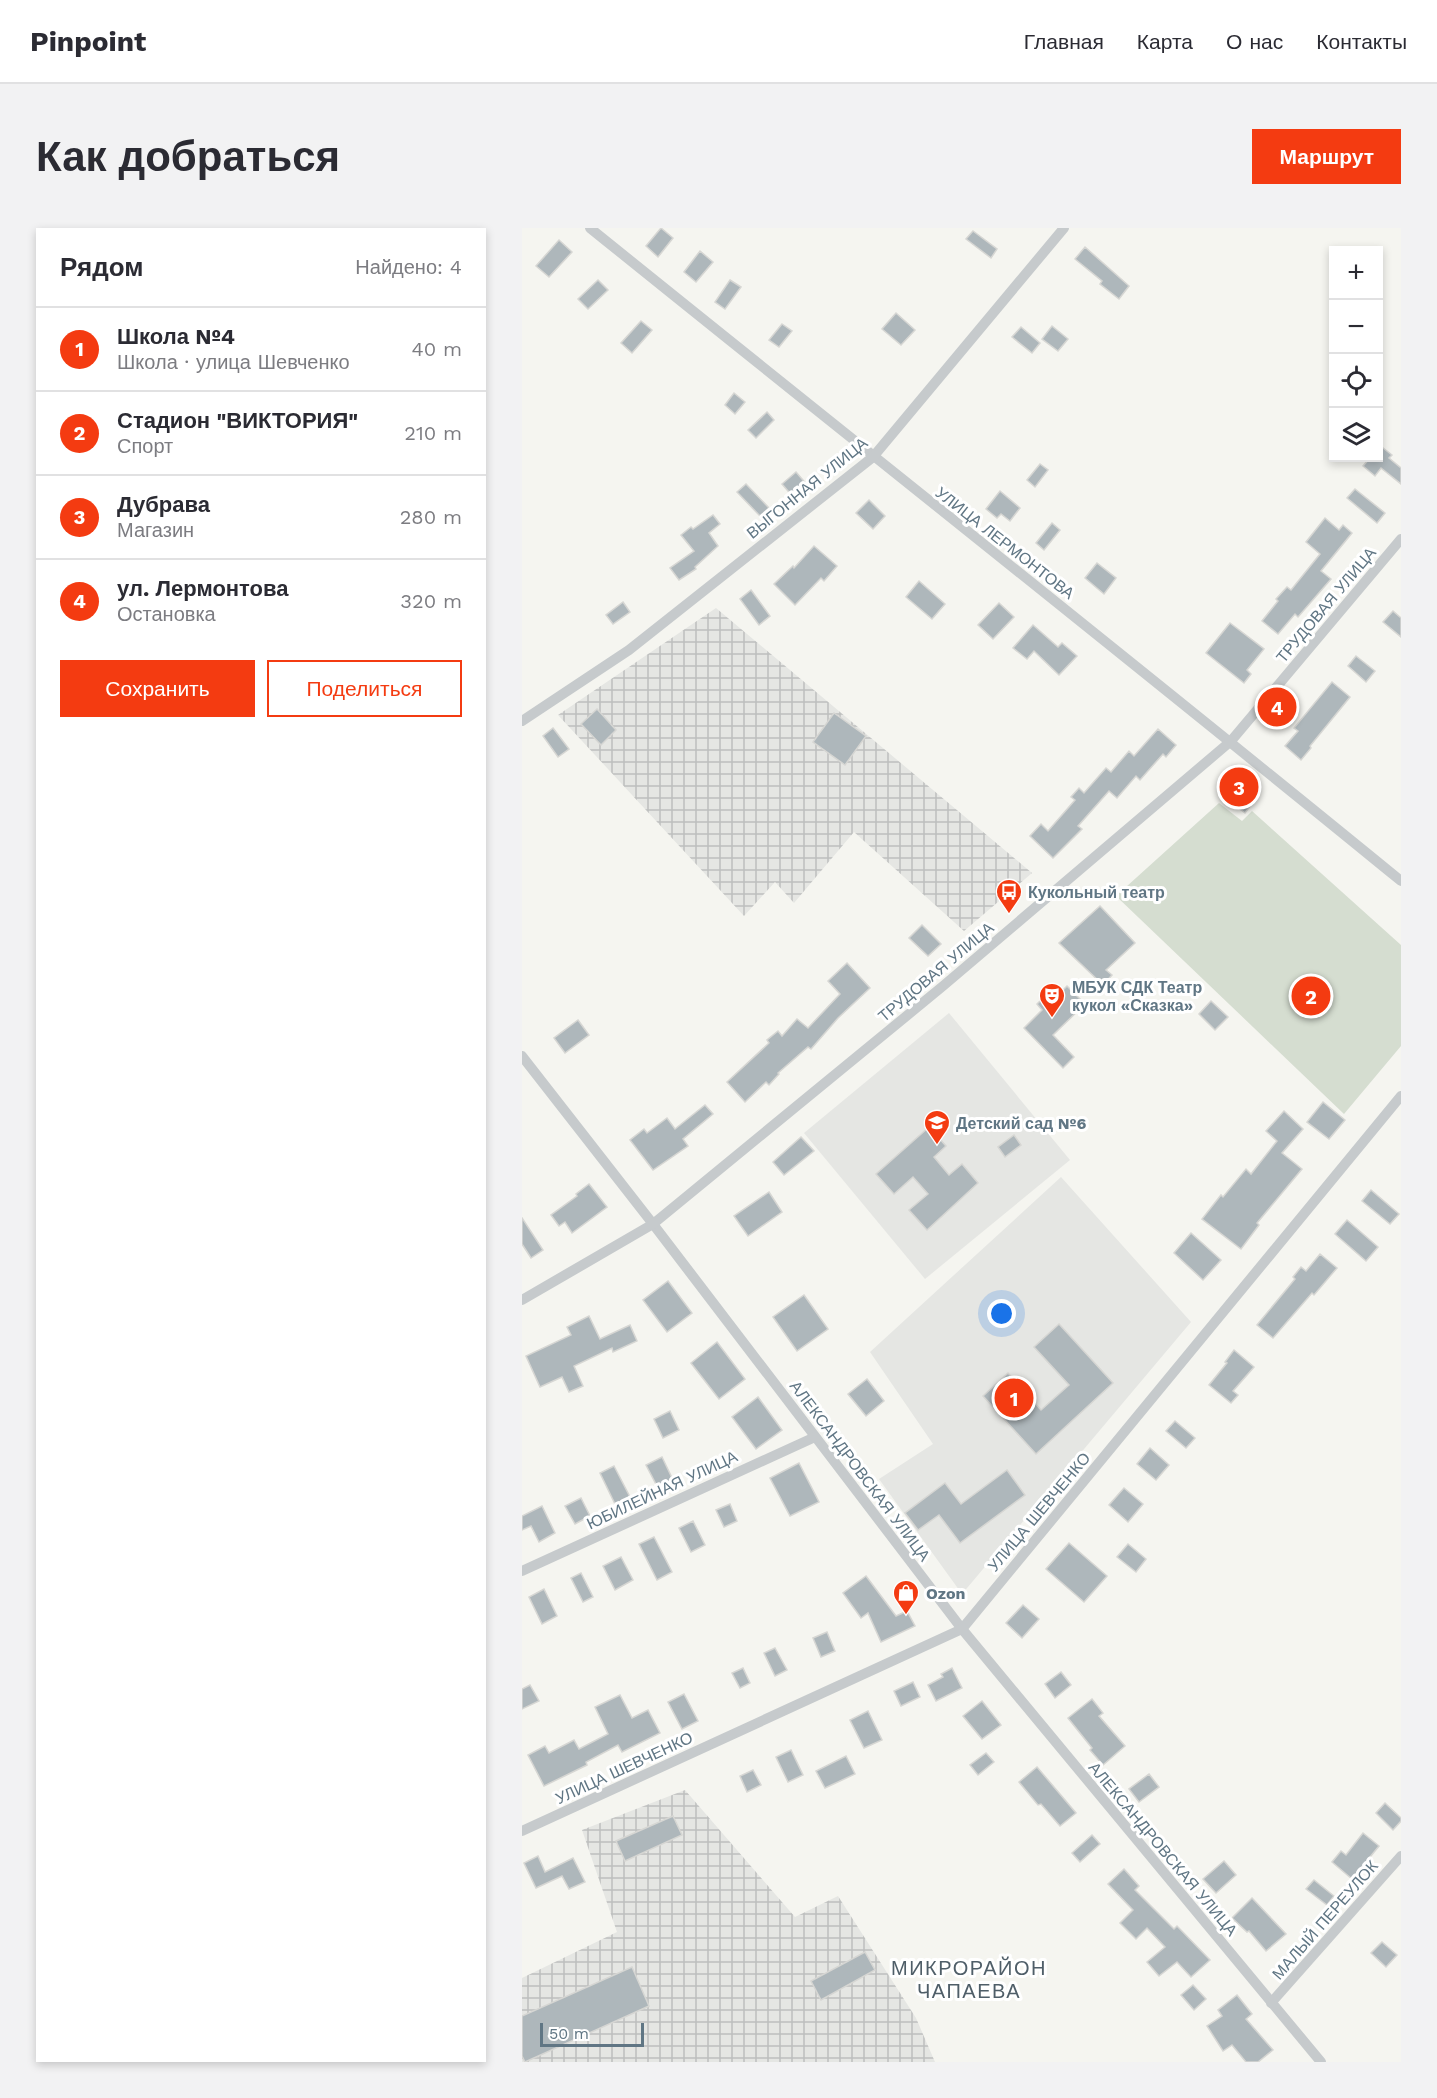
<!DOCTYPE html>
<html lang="ru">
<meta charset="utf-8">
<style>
body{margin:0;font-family:"Work Sans",sans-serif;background:#f2f2f3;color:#2b2b33}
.controls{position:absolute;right:18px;top:18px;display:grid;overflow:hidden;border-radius:0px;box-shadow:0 3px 9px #0003}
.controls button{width:54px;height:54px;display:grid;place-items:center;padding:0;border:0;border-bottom:2px solid #e1e1e2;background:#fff;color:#2b2b33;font:30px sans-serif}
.scale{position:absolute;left:18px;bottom:15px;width:104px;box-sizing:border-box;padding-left:6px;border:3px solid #607684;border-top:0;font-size:16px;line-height:21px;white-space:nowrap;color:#607684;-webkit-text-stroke:4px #fff;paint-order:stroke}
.you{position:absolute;left:480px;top:1086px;width:21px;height:21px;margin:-15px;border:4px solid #fff;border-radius:50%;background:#1a73e8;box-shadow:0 0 0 9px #1a73e833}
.badge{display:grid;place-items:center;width:39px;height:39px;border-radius:50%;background:#f43b11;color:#fff;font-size:20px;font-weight:700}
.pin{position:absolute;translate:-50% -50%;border:3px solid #fff;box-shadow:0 2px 6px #0006}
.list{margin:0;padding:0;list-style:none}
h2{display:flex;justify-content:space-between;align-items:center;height:78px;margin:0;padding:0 24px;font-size:26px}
h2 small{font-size:20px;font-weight:400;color:#7c7c81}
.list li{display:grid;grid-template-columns:39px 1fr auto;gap:18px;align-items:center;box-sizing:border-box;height:84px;padding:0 24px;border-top:2px solid #e1e1e2}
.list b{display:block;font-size:22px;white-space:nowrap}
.list p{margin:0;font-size:20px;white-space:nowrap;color:#7c7c81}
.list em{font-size:20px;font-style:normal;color:#7c7c81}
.actions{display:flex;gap:12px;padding:18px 24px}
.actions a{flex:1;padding:14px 0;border:2px solid #f43b11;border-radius:0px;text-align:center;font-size:21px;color:#f43b11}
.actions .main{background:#f43b11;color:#fff}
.icon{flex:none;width:33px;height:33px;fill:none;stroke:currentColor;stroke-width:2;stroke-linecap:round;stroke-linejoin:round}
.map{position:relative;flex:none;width:879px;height:1834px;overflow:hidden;border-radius:0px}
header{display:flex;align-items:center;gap:36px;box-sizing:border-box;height:84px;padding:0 30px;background:#fff;border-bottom:2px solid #e1e1e2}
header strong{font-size:28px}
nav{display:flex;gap:33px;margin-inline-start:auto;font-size:21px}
.intro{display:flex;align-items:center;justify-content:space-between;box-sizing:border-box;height:144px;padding:0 36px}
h1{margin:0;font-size:42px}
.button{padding:15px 27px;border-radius:0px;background:#f43b11;color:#fff;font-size:21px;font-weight:700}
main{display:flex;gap:36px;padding:0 36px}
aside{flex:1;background:#fff;border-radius:0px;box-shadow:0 3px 9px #0003}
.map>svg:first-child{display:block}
.built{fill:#e5e6e3}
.industrial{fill:url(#industrial-grid)}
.grass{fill:#d5ddd0}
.building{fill:#aeb7bb;stroke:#d6d6d3;stroke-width:1.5}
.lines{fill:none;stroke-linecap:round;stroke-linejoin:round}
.street{stroke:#c6cacc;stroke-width:10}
.labels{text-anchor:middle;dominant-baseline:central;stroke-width:6;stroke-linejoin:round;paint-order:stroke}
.street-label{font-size:16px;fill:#607684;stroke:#fff}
.poi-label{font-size:16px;font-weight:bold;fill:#607684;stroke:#fff;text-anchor:start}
.quarter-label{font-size:20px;letter-spacing:1.5px;fill:#4f5e68;stroke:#fff}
</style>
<header>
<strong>Pinpoint</strong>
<nav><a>Главная</a><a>Карта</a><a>О нас</a><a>Контакты</a></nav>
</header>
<div class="intro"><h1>Как добраться</h1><a class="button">Маршрут</a></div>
<main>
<aside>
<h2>Рядом<small>Найдено: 4</small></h2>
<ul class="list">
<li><span class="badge">1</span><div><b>Школа №4</b><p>Школа · улица Шевченко</p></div><em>40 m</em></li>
<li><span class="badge">2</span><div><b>Стадион &quot;ВИКТОРИЯ&quot;</b><p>Спорт</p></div><em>210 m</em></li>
<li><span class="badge">3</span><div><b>Дубрава</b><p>Магазин</p></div><em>280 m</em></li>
<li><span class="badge">4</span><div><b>ул. Лермонтова</b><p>Остановка</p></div><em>320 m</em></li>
</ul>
<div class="actions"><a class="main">Сохранить</a><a>Поделиться</a></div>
</aside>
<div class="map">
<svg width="879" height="1834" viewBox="0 0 879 1834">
<defs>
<pattern id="industrial-grid" width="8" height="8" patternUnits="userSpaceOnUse" patternTransform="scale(1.5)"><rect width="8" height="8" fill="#e5e6e3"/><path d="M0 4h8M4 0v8" fill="none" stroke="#bdbfbe"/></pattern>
</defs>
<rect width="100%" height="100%" fill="#f5f5f0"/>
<g class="built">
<path d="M427,785L548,932L403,1051L282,905Z"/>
<path d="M539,949L669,1094L440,1366L357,1251L411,1216L348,1124Z"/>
</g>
<g class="industrial">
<path d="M194,380L510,645L442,703L332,604L272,675L253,654L222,688L36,487Z"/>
<path d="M163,1562L273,1689L316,1668L394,1790L413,1834H0V1750L95,1704L60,1602Z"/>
</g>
<path class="grass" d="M697,575L720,593L730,583L879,717V818L822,886L594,668Z"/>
<g class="building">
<path d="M139,0L151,10L136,29L124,18Z"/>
<path d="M451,3L475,21L469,30L444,11Z"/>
<path d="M37,12L50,24L27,49L14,38Z"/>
<path d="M563,19L607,58L597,71L578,56L580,53L553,31Z"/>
<path d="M178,23L191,34L174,54L162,44Z"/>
<path d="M76,52L86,62L66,81L56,71Z"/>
<path d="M208,52L219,59L203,81L193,74Z"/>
<path d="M374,85L393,102L379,117L360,101Z"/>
<path d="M119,93L130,102L110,125L99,115Z"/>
<path d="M260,96L270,103L257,119L247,112Z"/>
<path d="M530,98L546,111L536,123L520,111Z"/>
<path d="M499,99L518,115L510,125L490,109Z"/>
<path d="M212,165L223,174L213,186L203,177Z"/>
<path d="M245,184L252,192L234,210L226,202Z"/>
<path d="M856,216L870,227L867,230L879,240V256L859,240L853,248L841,238L847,231L846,230H856Z"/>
<path d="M518,236L526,242L513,259L505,252Z"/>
<path d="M274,244L286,258L272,270L260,256Z"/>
<path d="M224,256L247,280L238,288L215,264Z"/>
<path d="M833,261L863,285L855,295L825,270Z"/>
<path d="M478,263L498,280L488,293L479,286L475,290L464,281Z"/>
<path d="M347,272L363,288L351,301L334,285Z"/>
<path d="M191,287L198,296L187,305L196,318L173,339L174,341L157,352L148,340L172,323L159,307L169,299L171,301Z"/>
<path d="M803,290L817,302L821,297L830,305L799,343L809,351L776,389L773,386L756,406L740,393L756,373L754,371L765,359L769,362L798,326L784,314Z"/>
<path d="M530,295L538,302L522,322L514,315Z"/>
<path d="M292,318L315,338L302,353L299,350L273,377L252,356L271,338L272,340Z"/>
<path d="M575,335L594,350L582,366L563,350Z"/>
<path d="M397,353L423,376L410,391L384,369Z"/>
<path d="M229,362L248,388L237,397L218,371Z"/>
<path d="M101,374L108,384L91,396L84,387Z"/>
<path d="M477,375L492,389L471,411L456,397Z"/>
<path d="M871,383L879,390V409L861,394Z"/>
<path d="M708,395L742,421L725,442L729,446L722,455L684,425Z"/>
<path d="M511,397L536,419L540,415L555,428L537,447L512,423L505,431L491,420Z"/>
<path d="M834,428L853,443L844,454L826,438Z"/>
<path d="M810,454L828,469L788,518L789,520L779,532L763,518L776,503L772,500Z"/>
<path d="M75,481L94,502L79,517L59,496Z"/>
<path d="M312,485L344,508L323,537L291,514Z"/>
<path d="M31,500L47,521L36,529L21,508Z"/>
<path d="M636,501L654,517L644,529L641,526L618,552L614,548L595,570L587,563L556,598L560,601L531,630L508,608L519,596L526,603L553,572L549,569L557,560L562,565L584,540L589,544L607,523L612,528Z"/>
<path d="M714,551L736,568L723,585L701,568Z"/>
<path d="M578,678L613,715L584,742L590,747L581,757L537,715Z"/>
<path d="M400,697L419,716L406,728L387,710Z"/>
<path d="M325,735L348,760L316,790L289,821L286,819L256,845L257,846L247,857L244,854L223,874L205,854L247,815L245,812L256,803L260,808L275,791L286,800L318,766L306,753Z"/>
<path d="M545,758L563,776L531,807L552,829L541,840L502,800L520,782L515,776L527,764L533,770Z"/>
<path d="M689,773L706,789L693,802L677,786Z"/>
<path d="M56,792L67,807L43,825L32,810Z"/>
<path d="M801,874L823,892L807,911L785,894Z"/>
<path d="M183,877L191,886L161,911L166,918L131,942L108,912L122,901L125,905L145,890L153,901Z"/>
<path d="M762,883L781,901L760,925L780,941L735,995L737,997L719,1021L680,991L699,967L701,969L724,941L729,946L755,913L744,903Z"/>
<path d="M407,899L424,918L412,929L427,947L440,936L456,955L405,1002L387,982L406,966L391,949L372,966L354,946Z"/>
<path d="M492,907L499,917L483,929L476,919Z"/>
<path d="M279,909L292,923L262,947L251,934Z"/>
<path d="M67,956L85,979L50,1005L43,994L37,998L29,987L55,968L54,966Z"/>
<path d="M849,962L877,986L868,996L840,973Z"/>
<path d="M247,964L260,984L226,1008L212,988Z"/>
<path d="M0,990L21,1022L9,1030L0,1016Z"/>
<path d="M825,992L856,1019L844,1033L813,1006Z"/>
<path d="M669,1005L699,1032L681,1052L652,1025Z"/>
<path d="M798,1026L815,1040L792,1067L790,1065L751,1110L735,1097L773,1051L771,1049L779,1039L784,1043Z"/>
<path d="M146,1053L170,1085L145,1104L121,1072Z"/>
<path d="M282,1067L306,1101L275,1123L251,1089Z"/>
<path d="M67,1088L78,1111L108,1097L115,1113L91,1124L90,1120L52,1138L61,1158L47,1164L40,1149L18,1159L4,1128L49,1107L45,1099Z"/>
<path d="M537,1096L591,1155L514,1226L461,1168L486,1145L519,1182L547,1157L512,1119Z"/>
<path d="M195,1114L223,1151L197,1171L169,1135Z"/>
<path d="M712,1122L732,1139L711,1163L716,1167L709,1175L687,1157L705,1135L703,1134Z"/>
<path d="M345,1151L362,1173L344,1188L326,1166Z"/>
<path d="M236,1169L260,1202L234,1221L210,1189Z"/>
<path d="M148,1183L157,1202L141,1210L132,1191Z"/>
<path d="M653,1193L673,1210L664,1220L644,1203Z"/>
<path d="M628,1220L647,1237L634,1252L615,1236Z"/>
<path d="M140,1229L151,1252L136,1260L124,1237Z"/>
<path d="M277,1235L297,1274L268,1288L248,1250Z"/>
<path d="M92,1238L108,1269L93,1276L78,1245Z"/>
<path d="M485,1242L503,1267L438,1315L417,1287L396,1302L383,1285L423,1255L439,1276Z"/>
<path d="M602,1260L621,1276L606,1294L587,1277Z"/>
<path d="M59,1270L68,1288L53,1296L43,1278Z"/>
<path d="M208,1276L215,1293L202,1299L194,1282Z"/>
<path d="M20,1278L33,1305L17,1314L9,1298L0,1302V1288Z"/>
<path d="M171,1293L183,1317L169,1324L157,1300Z"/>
<path d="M132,1309L150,1344L135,1352L117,1316Z"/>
<path d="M547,1315L585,1348L562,1374L524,1341Z"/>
<path d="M606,1316L624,1331L614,1344L595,1329Z"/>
<path d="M99,1329L111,1352L93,1362L81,1338Z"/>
<path d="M59,1345L71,1369L61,1374L49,1350Z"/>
<path d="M344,1348L374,1388L385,1383L393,1398L359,1414L346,1385L339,1390L321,1365Z"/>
<path d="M22,1361L35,1388L20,1396L7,1369Z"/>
<path d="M501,1377L517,1391L500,1410L484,1395Z"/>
<path d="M305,1404L313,1423L299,1429L291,1410Z"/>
<path d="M253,1420L265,1442L253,1448L242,1425Z"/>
<path d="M221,1440L228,1455L218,1460L210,1445Z"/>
<path d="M430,1440L440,1460L414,1473L406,1457L421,1449L419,1446Z"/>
<path d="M539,1444L549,1457L533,1470L523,1456Z"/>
<path d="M391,1454L398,1469L379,1478L372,1463Z"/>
<path d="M8,1457L17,1473L0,1481V1461Z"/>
<path d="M162,1466L176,1493L160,1501L146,1474Z"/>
<path d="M98,1467L110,1490L126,1482L138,1505L100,1524L96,1517L64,1534L65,1537L22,1558L6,1527L23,1518L27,1525L52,1512L57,1521L86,1506L73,1479Z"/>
<path d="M570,1471L581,1485L577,1488L603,1518L581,1537L568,1522L570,1520L546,1490Z"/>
<path d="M460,1473L479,1497L460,1511L441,1488Z"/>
<path d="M346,1483L360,1512L342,1520L328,1492Z"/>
<path d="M269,1522L281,1547L266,1554L254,1529Z"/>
<path d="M464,1525L472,1534L456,1547L448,1537Z"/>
<path d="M324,1528L333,1546L303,1560L294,1543Z"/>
<path d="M515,1539L554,1585L538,1598L519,1576L516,1577L497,1554Z"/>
<path d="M231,1542L239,1557L225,1564L218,1548Z"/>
<path d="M627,1546L637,1559L617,1574L607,1561Z"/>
<path d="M863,1575L879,1590V1593L871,1602L854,1585Z"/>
<path d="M151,1588L160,1607L103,1633L94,1613Z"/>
<path d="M841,1605L857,1618L830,1651L810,1634L819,1623L824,1627Z"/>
<path d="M570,1607L578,1616L558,1634L550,1625Z"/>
<path d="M16,1628L23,1644L51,1630L63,1654L47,1661L40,1648L14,1660L2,1635Z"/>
<path d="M702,1633L714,1647L694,1665L681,1651Z"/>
<path d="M602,1641L617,1658L613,1662L652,1701L655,1698L688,1732L669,1749L655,1734L637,1748L625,1734L643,1719L625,1700L614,1711L598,1695L611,1682L586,1656Z"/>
<path d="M792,1652L812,1668L805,1677L784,1661Z"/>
<path d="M730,1670L764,1706L744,1723L727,1703L725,1704L710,1690Z"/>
<path d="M860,1714L875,1727L864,1739L849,1725Z"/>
<path d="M343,1724L353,1742L299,1772L289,1753Z"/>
<path d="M110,1739L127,1778L3,1834L0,1828V1788Z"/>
<path d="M671,1757L684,1771L672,1782L659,1767Z"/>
<path d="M715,1767L730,1786L724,1791L751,1822L736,1834H724L710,1817L701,1823L685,1798L700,1788L696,1782Z"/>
</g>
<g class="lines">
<g class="street">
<path d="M68,0C338,218 610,433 879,653"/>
<path d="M0,493L107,422L351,229L542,0"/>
<path d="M0,828L131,996L440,1401L799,1834"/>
<path d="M0,1072L131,996L421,758L709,513L879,311"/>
<path d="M0,1343L293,1209"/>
<path d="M0,1603L440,1401L879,868"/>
<path d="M749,1775L879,1628"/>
</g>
</g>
<defs>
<symbol id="bus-pin" viewBox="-11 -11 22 30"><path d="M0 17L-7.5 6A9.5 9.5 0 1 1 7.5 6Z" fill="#f43b11" stroke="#fff"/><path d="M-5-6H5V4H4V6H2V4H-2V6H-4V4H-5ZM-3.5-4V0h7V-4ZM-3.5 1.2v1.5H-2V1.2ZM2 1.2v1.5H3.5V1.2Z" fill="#fff"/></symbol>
<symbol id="theatre-pin" viewBox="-11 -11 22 30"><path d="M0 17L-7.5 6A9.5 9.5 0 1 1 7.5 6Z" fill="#f43b11" stroke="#fff"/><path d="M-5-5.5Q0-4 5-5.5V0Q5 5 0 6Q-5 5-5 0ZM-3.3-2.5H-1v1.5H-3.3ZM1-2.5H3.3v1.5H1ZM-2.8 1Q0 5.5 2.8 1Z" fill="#fff"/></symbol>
<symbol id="school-pin" viewBox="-11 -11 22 30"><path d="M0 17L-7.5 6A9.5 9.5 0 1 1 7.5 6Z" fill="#f43b11" stroke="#fff"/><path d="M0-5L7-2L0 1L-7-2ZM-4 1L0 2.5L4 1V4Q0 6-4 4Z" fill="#fff"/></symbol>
<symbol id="shop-pin" viewBox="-11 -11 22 30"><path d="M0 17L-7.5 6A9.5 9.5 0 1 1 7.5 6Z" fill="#f43b11" stroke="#fff"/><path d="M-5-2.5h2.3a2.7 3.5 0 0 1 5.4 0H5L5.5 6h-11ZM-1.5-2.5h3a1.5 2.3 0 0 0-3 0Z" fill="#fff"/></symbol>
</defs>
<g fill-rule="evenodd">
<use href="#bus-pin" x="472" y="649" width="30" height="40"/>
<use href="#theatre-pin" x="515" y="753" width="30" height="40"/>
<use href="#school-pin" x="400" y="880" width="30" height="40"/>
<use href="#shop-pin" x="369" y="1350" width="30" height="40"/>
</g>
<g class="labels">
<g class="street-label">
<text transform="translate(285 260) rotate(-39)">ВЫГОННАЯ УЛИЦА</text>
<text transform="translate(483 315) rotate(38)">УЛИЦА ЛЕРМОНТОВА</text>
<text transform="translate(804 377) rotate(-50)">ТРУДОВАЯ УЛИЦА</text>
<text transform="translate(414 744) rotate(-40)">ТРУДОВАЯ УЛИЦА</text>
<text transform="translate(338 1243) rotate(53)">АЛЕКСАНДРОВСКАЯ УЛИЦА</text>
<text transform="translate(140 1262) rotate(-25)">ЮБИЛЕЙНАЯ УЛИЦА</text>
<text transform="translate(517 1284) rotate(-50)">УЛИЦА ШЕВЧЕНКО</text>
<text transform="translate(102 1540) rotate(-25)">УЛИЦА ШЕВЧЕНКО</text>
<text transform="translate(641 1621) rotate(50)">АЛЕКСАНДРОВСКАЯ УЛИЦА</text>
<text transform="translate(803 1692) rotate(-49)">МАЛЫЙ ПЕРЕУЛОК</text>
</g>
<g class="poi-label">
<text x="506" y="664">Кукольный театр</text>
<text x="550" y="759">МБУК СДК Театр<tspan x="550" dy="18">кукол «Сказка»</tspan></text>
<text x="434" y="895">Детский сад №6</text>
<text x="404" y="1365">Ozon</text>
</g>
<g class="quarter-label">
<text x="447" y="1740">МИКРОРАЙОН<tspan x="447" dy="23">ЧАПАЕВА</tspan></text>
</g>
</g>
</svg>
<div class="controls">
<button>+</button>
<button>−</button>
<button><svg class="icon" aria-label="locate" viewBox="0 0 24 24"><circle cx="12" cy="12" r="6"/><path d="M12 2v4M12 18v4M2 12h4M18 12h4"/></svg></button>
<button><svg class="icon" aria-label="layers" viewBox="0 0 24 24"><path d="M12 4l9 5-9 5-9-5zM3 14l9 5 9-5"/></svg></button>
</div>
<div class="scale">50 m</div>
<div class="you"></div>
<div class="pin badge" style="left:492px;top:1170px">1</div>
<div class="pin badge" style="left:789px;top:768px">2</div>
<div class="pin badge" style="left:717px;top:559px">3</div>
<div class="pin badge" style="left:755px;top:479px">4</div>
</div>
</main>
